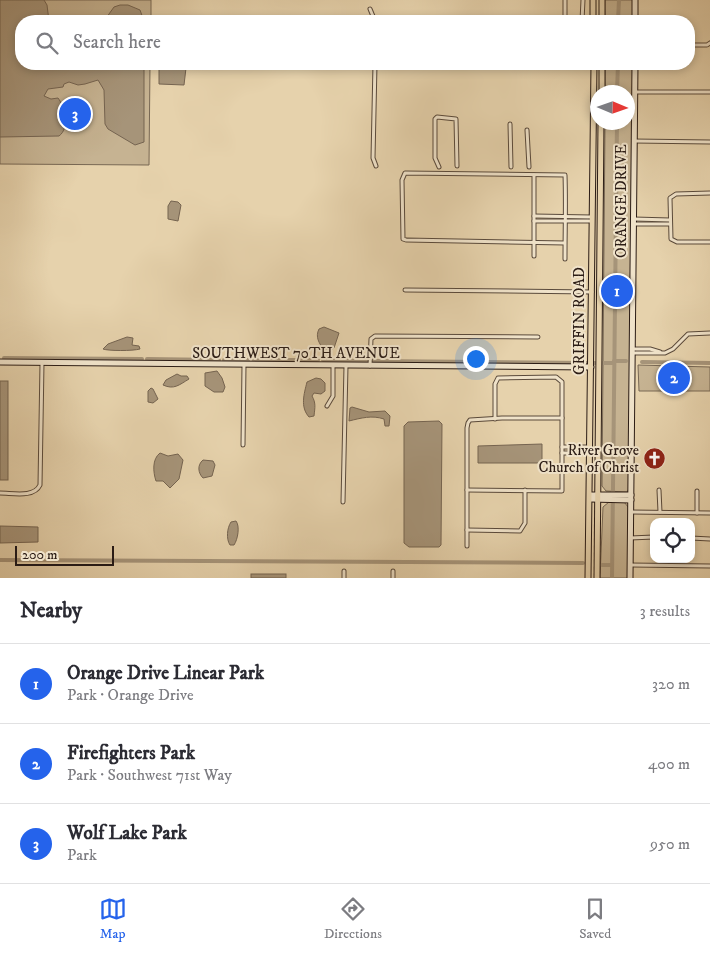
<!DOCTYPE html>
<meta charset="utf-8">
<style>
body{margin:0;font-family:"IM FELL DW Pica",serif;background:#f2f2f3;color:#2b2b33}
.controls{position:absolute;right:15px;bottom:15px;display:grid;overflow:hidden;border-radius:10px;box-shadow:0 2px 8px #0003}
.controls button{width:45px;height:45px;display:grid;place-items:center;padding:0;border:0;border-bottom:1px solid #e1e1e2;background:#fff;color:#2b2b33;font:25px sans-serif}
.compass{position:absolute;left:590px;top:85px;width:45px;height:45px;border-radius:50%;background:#fff;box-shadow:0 2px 8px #0003;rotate:92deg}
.scale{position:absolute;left:15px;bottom:12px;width:99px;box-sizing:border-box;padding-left:5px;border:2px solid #2b1c15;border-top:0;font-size:14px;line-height:18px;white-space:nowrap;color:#2b1c15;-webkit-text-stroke:4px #efe2c9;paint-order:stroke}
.you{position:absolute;left:475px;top:358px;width:18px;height:18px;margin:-12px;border:4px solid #fff;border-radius:50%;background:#1a73e8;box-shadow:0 0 0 8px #1a73e833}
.badge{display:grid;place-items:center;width:32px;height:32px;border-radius:50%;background:#2563eb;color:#fff;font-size:16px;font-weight:700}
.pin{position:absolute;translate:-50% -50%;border:2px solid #fff;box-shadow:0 1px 5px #0006}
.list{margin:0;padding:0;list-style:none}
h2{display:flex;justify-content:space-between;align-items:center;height:65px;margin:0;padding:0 20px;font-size:21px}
h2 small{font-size:16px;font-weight:400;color:#7c7c81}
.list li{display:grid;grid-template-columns:32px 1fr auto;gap:15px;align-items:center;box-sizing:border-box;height:80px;padding:0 20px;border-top:1px solid #e1e1e2}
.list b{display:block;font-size:19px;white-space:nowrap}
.list p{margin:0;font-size:16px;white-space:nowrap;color:#7c7c81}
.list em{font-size:16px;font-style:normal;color:#7c7c81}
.icon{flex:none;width:28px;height:28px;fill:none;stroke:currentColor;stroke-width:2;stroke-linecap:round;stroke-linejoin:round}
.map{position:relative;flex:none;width:710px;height:578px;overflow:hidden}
.search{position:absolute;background:#fff;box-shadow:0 2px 8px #0003;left:15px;right:15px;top:15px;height:55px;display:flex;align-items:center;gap:12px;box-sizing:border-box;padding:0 18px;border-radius:20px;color:#7c7c81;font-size:19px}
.sheet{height:305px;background:#fff}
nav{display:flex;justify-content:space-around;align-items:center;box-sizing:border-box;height:70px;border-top:1px solid #e1e1e2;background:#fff;font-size:14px;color:#7c7c81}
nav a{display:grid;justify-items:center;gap:2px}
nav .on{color:#2563eb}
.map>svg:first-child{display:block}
.green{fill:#c6b392;stroke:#786854}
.water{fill:#a69479;stroke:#756451}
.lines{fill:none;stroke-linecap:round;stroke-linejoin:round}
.canal{stroke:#a69479;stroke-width:4}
.street-casing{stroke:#5a4a3b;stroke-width:5}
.secondary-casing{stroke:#2b1c15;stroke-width:7}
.primary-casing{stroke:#2b1c15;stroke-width:7}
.street{stroke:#efe2c9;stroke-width:3}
.secondary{stroke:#efe2c9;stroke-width:5}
.primary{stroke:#e6d2ac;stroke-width:5}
.labels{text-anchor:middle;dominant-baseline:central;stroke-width:4;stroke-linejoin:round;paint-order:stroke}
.street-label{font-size:15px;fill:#2b1c15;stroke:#efe2c9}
.poi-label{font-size:15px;fill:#2b1c15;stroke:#efe2c9;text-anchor:end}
</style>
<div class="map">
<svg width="710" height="578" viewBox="0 0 710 578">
<rect width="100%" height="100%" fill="#e6d2ac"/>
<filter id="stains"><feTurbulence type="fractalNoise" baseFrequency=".004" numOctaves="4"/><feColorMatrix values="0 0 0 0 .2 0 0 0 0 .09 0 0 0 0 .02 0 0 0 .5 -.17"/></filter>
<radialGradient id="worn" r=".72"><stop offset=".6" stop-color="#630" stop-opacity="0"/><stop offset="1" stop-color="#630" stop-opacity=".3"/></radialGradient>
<g class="green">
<path d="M0,0H151V21H21V64H150L149,165L0,164Z"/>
<rect x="605" y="0" width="28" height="21"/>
<path d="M605,64H634L629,489L627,492L606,491L602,486L605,123L628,122V92H605Z"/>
<path d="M638,365L710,367V391H639Z"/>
<path d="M609,502H624L629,508L628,578H600L603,507Z"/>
</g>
<g class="water">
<path d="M0,0H44L47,5L49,21H21V64H144V142L135,145L108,129L105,124L104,90L98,80L85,84L78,85L69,82L64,84L63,87L48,89L44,96L51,99L58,98C65,107 70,128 59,136L0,137Z"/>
<path d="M120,5H128L140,10L144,21H104L114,7Z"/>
<path d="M159,64H185L186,68L184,85L159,84Z"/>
<path d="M171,201L178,202L181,205L178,221L168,219V206Z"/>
<path d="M324,327L339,333L334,348L330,351L324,350C319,343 315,337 319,329Z"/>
<path d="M127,337L133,338L132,345L139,346L140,349C133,351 108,351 103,349L108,344Z"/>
<path d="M217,371L222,378L225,387L223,392H214L205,386V373Z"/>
<path d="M177,374L181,376H187L189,379C179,385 174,390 163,385L166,380Z"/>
<path d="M316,378L321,379L325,383V391L321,394L314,393L312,396C316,403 315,407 314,416L309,417C300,407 304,394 307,382Z"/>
<rect x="0" y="381" width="8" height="99"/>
<path d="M151,388L153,389L158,399L153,403L148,402V391Z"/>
<path d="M352,407L369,412L385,411L390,416L389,426H385L384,419C372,415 361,418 349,421L350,408Z"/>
<path d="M439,421L442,424L441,545L439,547H409L404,543V426L408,422Z"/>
<path d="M542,444V463H478V446Z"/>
<path d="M160,453L168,456L178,454L183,460L179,479L170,488L163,481H156C153,472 152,459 160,453Z"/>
<path d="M203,460L213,461L215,465L212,476L203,478C198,473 197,465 203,460Z"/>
<path d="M236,521C240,526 238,539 234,545H230C226,539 227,528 231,522Z"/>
<path d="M0,526L38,527V542L0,543Z"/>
<rect x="251" y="574" width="35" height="4"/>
</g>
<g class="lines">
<g class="canal">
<path d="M618,21L619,0"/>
<path d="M617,92L618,64"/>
<path d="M4,358L142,359"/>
<path d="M147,359L219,360"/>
<path d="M224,360H318"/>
<path d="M323,360L368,361"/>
<path d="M373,361L587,363"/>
<path d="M614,361H626"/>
<path d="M642,362L710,363"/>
<path d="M594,363H595"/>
<path d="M603,363H614"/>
<path d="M0,560L583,563"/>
<path d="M602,565H612"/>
<path d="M612,578L617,122"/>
</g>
<defs>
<g id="street">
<path d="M565,0V21"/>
<path d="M370,9L375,21"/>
<path d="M582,21L583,0"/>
<path d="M689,45H707L710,43"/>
<path d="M375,64L373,158L376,166"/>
<path d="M635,92H710"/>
<path d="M510,124L511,167"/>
<path d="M527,130L529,167"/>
<path d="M634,141L710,142"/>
<path d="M439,167L435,158V119L437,117L456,119L457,166"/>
<path d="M710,193L676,194L670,198L671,239L677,242H710"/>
<path d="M534,216L592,217"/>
<path d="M634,219L670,220"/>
<path d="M534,221H592"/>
<path d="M634,224H670"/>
<path d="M534,256V175"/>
<path d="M565,259C565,231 566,203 565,175L405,173L402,180L403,239L406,240L565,243"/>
<path d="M405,290L592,292"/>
<path d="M633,349H650L660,352"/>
<path d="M633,353H665L673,349L688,334L710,333"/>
<path d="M370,366L371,339L375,336L538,337"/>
<path d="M327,406L333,396V366"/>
<path d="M243,445L244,365"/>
<path d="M562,447H590"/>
<path d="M562,453H589"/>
<path d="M467,490L562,491V382L556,377L498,378L495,384V419"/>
<path d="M659,490L660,512"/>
<path d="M0,493C13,493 34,498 40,485L42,363"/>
<path d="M343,502L346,366"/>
<path d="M631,512L710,513"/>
<path d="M697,513V491"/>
<path d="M467,530L520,531L525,523V490"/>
<path d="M630,538L654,537"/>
<path d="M691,538L710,539"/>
<path d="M467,546V428L468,423L470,420L502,418H562"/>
<path d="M631,565L710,566"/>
<path d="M393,571V578"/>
<path d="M344,578V571"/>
</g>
<g id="secondary">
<path d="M635,0V21"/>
<path d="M0,362L591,367"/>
<path d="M590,495H631"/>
<path d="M590,499L631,500"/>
<path d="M630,578L635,64"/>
</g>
<g id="primary">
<path d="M593,0V21"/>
<path d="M602,21V0"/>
<path d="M602,92V64"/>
<path d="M588,578L594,64"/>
<path d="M597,578L601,122"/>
</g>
</defs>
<use href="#street" class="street-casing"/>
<use href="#secondary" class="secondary-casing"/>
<use href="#primary" class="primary-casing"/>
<use href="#street" class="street"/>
<use href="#secondary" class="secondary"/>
<use href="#primary" class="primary"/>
</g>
<defs>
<symbol id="church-disc" viewBox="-11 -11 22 22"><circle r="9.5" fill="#8f2418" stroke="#efe2c9"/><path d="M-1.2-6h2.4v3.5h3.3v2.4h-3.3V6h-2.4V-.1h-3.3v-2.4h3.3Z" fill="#fff"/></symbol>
</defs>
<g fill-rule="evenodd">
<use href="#church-disc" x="642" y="446" width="25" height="25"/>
</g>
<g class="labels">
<g class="street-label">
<text transform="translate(621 201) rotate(-90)">ORANGE DRIVE</text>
<text transform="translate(579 321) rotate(-90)">GRIFFIN ROAD</text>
<text x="296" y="353">SOUTHWEST 70TH AVENUE</text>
</g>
<g class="poi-label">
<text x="639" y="450">River Grove<tspan x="639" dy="17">Church of Christ</tspan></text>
</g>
</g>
<rect width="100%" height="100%" filter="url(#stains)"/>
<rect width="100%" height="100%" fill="url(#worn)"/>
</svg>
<div class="controls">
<button><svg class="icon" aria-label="locate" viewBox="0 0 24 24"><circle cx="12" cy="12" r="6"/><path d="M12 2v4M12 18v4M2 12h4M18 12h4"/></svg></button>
</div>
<svg class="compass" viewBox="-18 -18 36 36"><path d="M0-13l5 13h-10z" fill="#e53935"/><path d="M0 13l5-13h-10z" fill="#7c7c81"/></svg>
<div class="scale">200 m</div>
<div class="you"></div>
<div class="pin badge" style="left:617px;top:291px">1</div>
<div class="pin badge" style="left:674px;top:378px">2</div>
<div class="pin badge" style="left:75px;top:114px">3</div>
<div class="search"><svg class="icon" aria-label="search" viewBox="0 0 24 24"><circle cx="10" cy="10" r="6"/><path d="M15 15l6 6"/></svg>Search here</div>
</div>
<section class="sheet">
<h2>Nearby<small>3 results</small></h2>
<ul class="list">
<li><span class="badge">1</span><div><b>Orange Drive Linear Park</b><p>Park · Orange Drive</p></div><em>320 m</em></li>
<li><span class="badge">2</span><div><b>Firefighters Park</b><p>Park · Southwest 71st Way</p></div><em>400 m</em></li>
<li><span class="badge">3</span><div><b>Wolf Lake Park</b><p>Park</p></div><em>950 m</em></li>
</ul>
</section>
<nav>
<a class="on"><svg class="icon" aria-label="map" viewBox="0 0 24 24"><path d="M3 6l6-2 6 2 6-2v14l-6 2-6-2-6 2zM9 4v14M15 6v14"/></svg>Map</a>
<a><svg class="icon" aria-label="directions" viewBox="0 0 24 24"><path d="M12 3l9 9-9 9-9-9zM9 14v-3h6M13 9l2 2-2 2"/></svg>Directions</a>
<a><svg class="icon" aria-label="saved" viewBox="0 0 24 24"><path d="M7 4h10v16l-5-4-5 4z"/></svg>Saved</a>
</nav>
